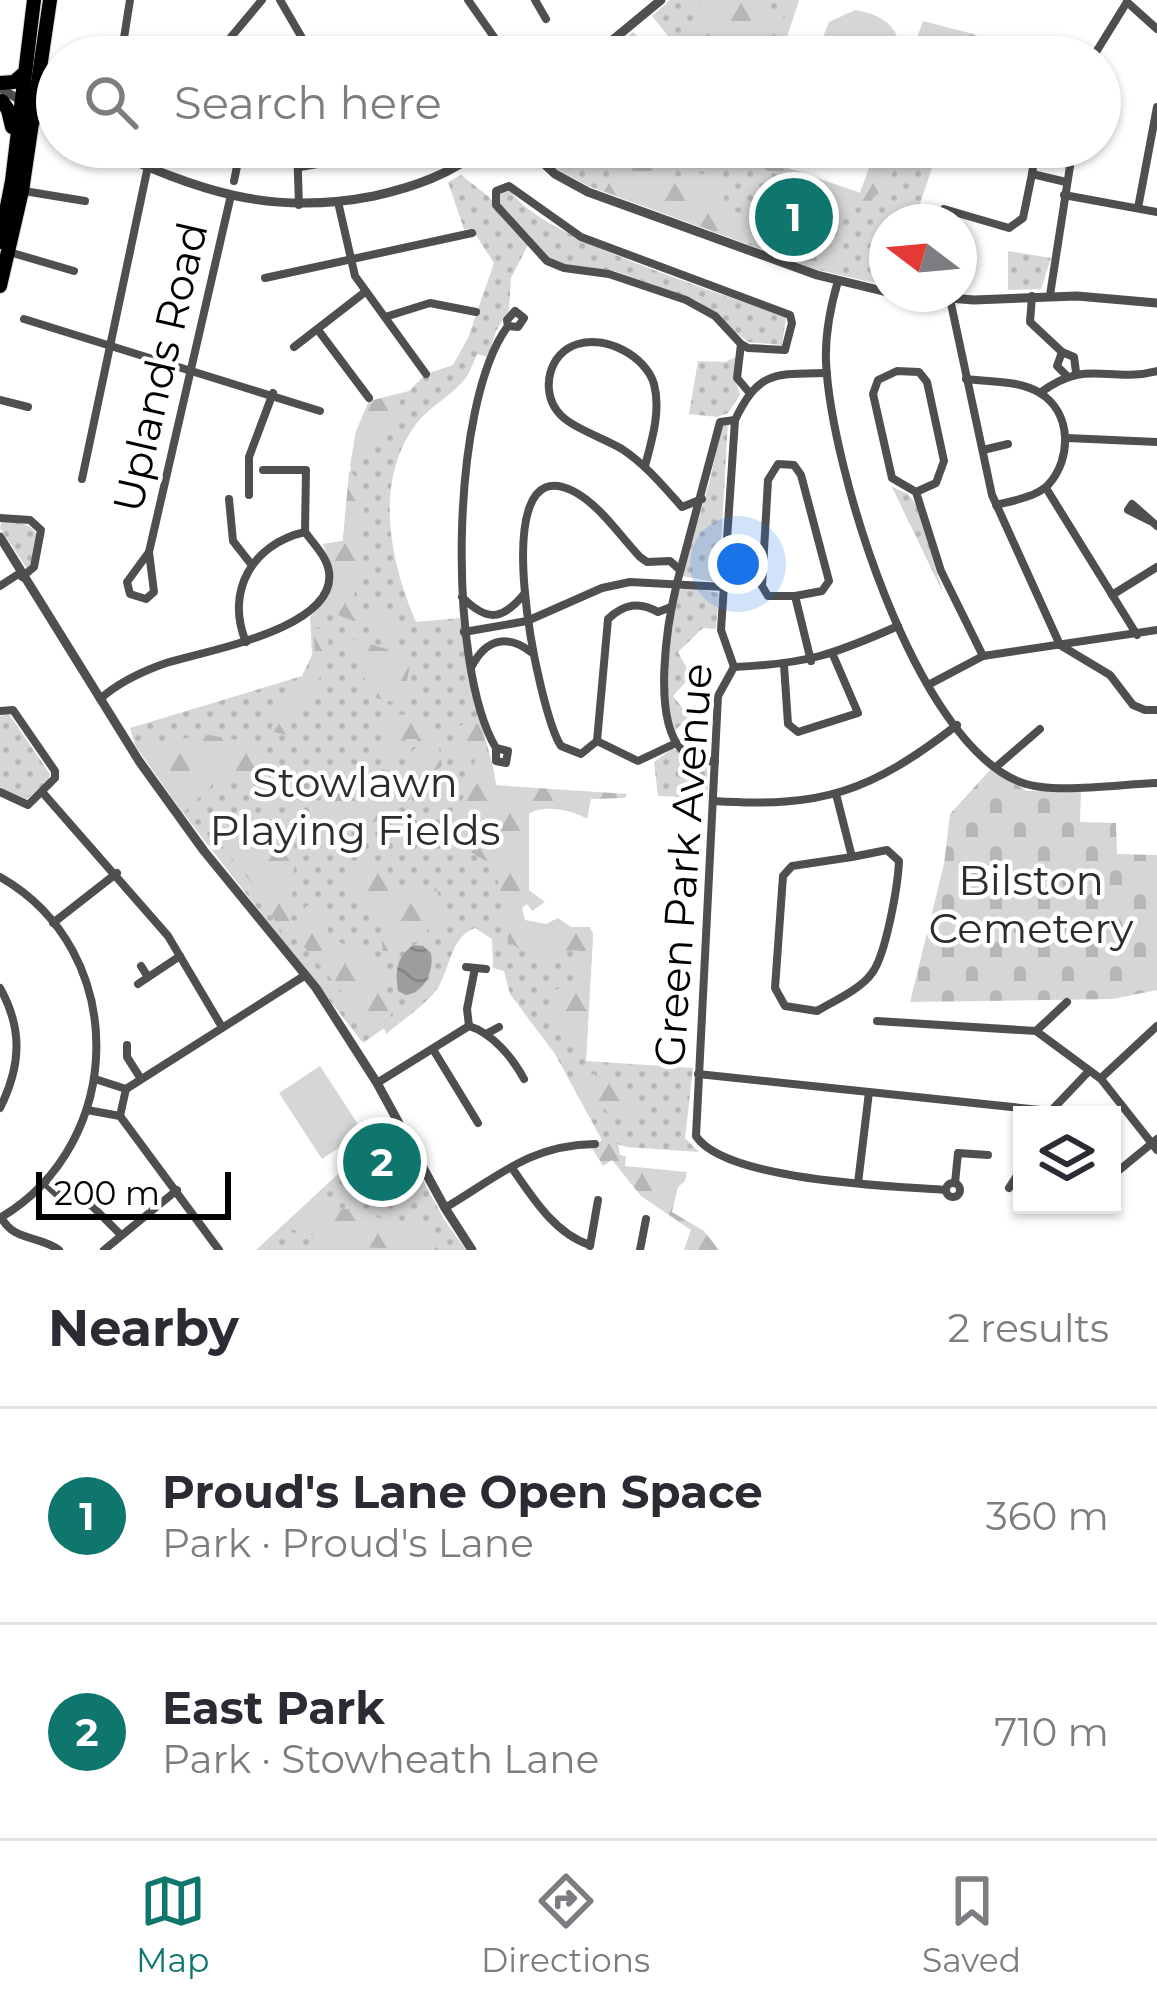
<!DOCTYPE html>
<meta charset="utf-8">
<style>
body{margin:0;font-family:Montserrat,sans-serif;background:#f2f2f3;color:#2b2b33}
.controls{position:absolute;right:36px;bottom:36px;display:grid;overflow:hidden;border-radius:0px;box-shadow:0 3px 9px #0004}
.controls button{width:108px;height:108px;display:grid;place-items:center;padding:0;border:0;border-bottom:3px solid #e1e1e2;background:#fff;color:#2b2b33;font:60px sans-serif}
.compass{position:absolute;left:869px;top:204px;width:108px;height:108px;border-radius:50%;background:#fff;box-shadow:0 3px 9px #0004;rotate:286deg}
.scale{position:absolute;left:36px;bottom:30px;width:195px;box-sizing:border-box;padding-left:12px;border:6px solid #000;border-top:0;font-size:33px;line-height:42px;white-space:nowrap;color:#000;-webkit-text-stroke:9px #fff;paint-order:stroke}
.you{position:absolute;left:738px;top:564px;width:42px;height:42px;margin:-30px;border:9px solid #fff;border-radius:50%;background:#1a73e8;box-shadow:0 0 0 18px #1a73e833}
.badge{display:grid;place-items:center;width:78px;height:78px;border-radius:50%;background:#0f766e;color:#fff;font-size:39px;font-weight:700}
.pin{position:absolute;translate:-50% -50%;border:6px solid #fff;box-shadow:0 3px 12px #0006}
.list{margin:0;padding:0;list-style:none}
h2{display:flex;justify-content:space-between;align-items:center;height:156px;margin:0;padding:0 48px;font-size:51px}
h2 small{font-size:39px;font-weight:400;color:#7c7c81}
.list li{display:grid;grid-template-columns:78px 1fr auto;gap:36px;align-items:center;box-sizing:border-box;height:216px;padding:0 48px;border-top:3px solid #e1e1e2}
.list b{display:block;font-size:45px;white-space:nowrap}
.list p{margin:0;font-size:39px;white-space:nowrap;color:#7c7c81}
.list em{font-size:39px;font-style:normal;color:#7c7c81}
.icon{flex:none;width:66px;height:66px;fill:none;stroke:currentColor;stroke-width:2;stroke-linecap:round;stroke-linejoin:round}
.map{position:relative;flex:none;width:1157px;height:1250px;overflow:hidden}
.search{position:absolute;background:#fff;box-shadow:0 3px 9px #0004;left:36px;right:36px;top:36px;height:132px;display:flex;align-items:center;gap:30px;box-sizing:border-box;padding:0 42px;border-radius:66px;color:#7c7c81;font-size:45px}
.sheet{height:588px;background:#fff}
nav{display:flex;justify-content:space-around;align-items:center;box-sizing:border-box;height:168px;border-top:3px solid #e1e1e2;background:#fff;font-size:33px;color:#7c7c81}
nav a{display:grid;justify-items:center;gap:6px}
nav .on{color:#0f766e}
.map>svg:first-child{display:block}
.grass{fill:url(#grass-dots)}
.forest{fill:url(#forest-firs)}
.cemetery{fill:url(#cemetery-stones)}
.pitch{fill:#d6d6d6}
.water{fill:url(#water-waves)}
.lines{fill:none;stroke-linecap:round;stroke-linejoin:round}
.trunk-casing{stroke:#dbdbdb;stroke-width:16}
.minor{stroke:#4f4f4f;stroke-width:8}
.tertiary{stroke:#4f4f4f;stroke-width:9}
.trunk{stroke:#000;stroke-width:14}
.labels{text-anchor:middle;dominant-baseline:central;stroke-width:9;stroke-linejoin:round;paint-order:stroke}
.street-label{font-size:42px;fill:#000;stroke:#fff}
.park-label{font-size:42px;fill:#2d2d2d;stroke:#fff}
</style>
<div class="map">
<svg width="1157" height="1250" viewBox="0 0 1157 1250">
<defs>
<pattern id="grass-dots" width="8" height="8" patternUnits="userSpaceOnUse" patternTransform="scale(3)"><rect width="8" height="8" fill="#d6d6d6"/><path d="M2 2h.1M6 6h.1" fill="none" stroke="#b6b6b6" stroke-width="1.8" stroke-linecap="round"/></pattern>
<pattern id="forest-firs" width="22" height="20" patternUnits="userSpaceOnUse" patternTransform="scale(3)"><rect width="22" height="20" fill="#d6d6d6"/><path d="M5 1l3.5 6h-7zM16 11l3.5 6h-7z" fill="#b6b6b6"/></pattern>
<pattern id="cemetery-stones" width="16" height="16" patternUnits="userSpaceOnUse" patternTransform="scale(3)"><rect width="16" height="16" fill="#d6d6d6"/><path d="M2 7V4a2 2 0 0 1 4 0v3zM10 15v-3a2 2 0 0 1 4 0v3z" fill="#b6b6b6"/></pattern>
<pattern id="water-waves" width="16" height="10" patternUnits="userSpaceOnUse" patternTransform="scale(3)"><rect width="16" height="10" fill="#9d9d9d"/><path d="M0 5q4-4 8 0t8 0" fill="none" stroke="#858585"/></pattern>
</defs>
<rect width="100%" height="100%" fill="#fff"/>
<g class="grass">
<path d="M670,0H799L780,57H604L633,32L655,56L673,42L652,16Z"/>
<path d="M536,147H750L748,154L860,193L877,147H939L914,222H887V286L815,269L588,186L557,169Z"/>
<path d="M461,175L488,196L529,243L511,278L509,310L496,331L488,357L477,354C474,361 470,372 465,379C451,396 430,406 416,424C373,482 390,561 416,622L460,618L469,681L493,766L521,931L593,934L586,1061L693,1068L685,1138L699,1152L627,1147L602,1140L555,1054L510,994L504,971L493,968L492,939L475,928C452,936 450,966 439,986C428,1004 402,1020 386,1034L384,1028L363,1043L183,813L135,745L130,728L302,676L312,655L310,617C335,594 335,573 323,544L343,541C347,493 350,447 369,401L409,391L426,374L453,365L468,338L494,263L472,229H464L448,182Z"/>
<path d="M501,190H510C538,238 727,295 786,317L782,345L748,342L698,301L615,271L563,264L546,256L501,205L497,199Z"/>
<path d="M1008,251L1051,258L1041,289L1008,290Z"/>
<path d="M736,357L734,375L740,395L728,413L717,417L689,414L698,361L725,362Z"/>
<path d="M728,422L719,577L715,582L683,576L685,565L710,480L722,424Z"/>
<path d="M892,487L908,494L917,506L943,593Z"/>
<path d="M2,520C41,524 44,534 28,570L0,528Z"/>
<path d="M685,587L719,593L716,629L703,628L678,652L691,676L673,696L689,716L675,731C656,691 673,635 677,592Z"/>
<path d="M9,714L50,774L47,782L24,801L0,787V716Z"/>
<path d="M673,748L691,762L707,767L708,798L658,796L654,762Z"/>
<path d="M392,1124L445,1221L466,1250H256Z"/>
</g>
<g class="forest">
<path d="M702,0H758L784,19L791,0H799L780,57H747L745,29L735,23L729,36L716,48L692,47L686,40Z"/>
<path d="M923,21L977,35L969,47H950L935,57H910Z"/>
<path d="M653,147H675L656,171C688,183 695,169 718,175L725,201L735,212L775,222L840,248L841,259L830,272L769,252V236L752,231L746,243L603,191L607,177L621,180L624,168L609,164L615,156H634Z"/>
<path d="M738,147H750L748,154L860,193L877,147H902C893,178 882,205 846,204L770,172L739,154Z"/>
<path d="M401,394C400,417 388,422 375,439C368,448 365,458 358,467L350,466L356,431L369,401Z"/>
<path d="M349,471L360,480L365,517L353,604L390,621L403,639L319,608C336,585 333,568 323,544L343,541Z"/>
<path d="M327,628C336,674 303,696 287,735L271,731C285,680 322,690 313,629Z"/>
<path d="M337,635L401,653L410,663L405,693L397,703L376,698L362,674V662L337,647Z"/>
<path d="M411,714L438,742L442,766L429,775L413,769L421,759L412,751L417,747V739H407L395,748L392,761L380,756L385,726L398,715Z"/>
<path d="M479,717L495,785L627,794L625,798L591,799L587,819C573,810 543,804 529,814V890L545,902L532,911L527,904L522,908L525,920L546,924L558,918L571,927H590L593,934L586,1056L560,1036L547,994L574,981L581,951C541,947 553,975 508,941L495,866L449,840L447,829L473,778L476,749L458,755L453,729Z"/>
<path d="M209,735L248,742L265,761L253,783L219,779L183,813L135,745Z"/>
<path d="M382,769L404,777L410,799C382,822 358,835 323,821L330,793Z"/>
<path d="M245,813L294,835C295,855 293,923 285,937L254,886L207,827Z"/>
<path d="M365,859L386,867L395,882L407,888L435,886L445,911L440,922L428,929L425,940L412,943L394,958L385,957C378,942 388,924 378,910C370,899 354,893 342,876L351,865Z"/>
<path d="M311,902L324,903L329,936L358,953L382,959L387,967L385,994L395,1005L385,1028L376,1033L297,938L303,910Z"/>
<path d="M593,1074L638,1100L634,1114L615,1119L597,1102L587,1100L583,1105L576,1093L579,1080Z"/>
<path d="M602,1140L618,1144L620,1155L626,1156L625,1166L687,1172L685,1181L678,1187L672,1212L704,1231L719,1250H684L691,1230L641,1196L612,1160L603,1166L592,1148Z"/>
<path d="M311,1200L419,1228L439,1250L321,1246L319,1237L283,1227Z"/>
</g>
<path class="cemetery" d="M990,770L1027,791L1081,790L1080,822L1116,823L1117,854L1157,855V990L1113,999L910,1002L944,864L950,814Z"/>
<g class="pitch">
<path d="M855,10C881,14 905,28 897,57H815L829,22Z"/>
<path d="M320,1066L363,1132L322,1159L279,1093Z"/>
</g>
<path class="water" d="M413,945L423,946L431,953C434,971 425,992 406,995L398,991C395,971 396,958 413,945Z"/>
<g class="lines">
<defs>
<g id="trunk">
<path d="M0,83L14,82L22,75"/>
<path d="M41,83L44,104L57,121"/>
<path d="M2,101L8,110L12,127"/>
<path d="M0,242L12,181L34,0"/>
<path d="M0,286L22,191L50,0"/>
</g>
</defs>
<use href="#trunk" class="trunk-casing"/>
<g class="minor">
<path d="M280,0L305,43"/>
<path d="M468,0L508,57"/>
<path d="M535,0L546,19"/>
<path d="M1127,2L1157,29"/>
<path d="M83,46L121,56"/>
<path d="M121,57L130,0"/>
<path d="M229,57L231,37L262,0"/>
<path d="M1093,57L1127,2"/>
<path d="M297,147L299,205"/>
<path d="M1005,147L1035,155"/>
<path d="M300,167L358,157L368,147"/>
<path d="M1032,174L1036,147"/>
<path d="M234,181L241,147"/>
<path d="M24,191L85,201"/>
<path d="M1064,195L1157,212"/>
<path d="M338,202L355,276L426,374"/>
<path d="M1138,208L1157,107"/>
<path d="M944,209L1009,228L1023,218L1032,174L1066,182"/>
<path d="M9,252L74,271"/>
<path d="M265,278L472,233"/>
<path d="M838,281C830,308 825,334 826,362C831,467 914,741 1020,782C1053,795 1120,784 1157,783"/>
<path d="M1050,295L1073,147"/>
<path d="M1032,296L1030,322L1062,352"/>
<path d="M950,299L992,495L1060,645L1110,675L1133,705L1145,710H1157"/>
<path d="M385,317L430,303L476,312"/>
<path d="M24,319L320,411"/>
<path d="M318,330L369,398"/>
<path d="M741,344L748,348L785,350L792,323L790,315L581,237L509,186L496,191V205L547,261L564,268L609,274L686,300L715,316L741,344L737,378L748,391"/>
<path d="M294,347L365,292"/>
<path d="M827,373C775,374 759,370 735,420L721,630L734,667L718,696L696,1136C725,1181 893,1186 946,1190"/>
<path d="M1066,375L1057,366L1062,352L1074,357L1076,372"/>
<path d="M966,379C989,382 1020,380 1040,393C1072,413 1072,459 1048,485C1036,497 1012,501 996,505"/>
<path d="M1040,393C1088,357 1107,384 1157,371"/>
<path d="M0,400L28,407"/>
<path d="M1067,438L1157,442"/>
<path d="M983,450L1008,444"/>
<path d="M645,466C652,440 661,411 654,384C646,356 605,335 578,344C549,352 540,390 558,412C569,427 604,438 622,449C646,465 663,486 682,507L702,499"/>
<path d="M82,479L148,166"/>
<path d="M1046,488L1137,635"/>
<path d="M916,492L936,483L944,461L927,382L919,372L897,371L878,380L873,394L892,478L916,492L941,571L983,656"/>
<path d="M249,495V457L273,393"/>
<path d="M229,499L233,541L251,564"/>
<path d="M0,518L30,520L41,530L34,567L22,577"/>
<path d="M1150,521L1128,510L1132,504L1157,526"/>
<path d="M149,552L154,592L146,599L130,594L127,582L149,552L231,195"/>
<path d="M0,586L20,573"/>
<path d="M1112,595L1157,567"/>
<path d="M795,596L822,591L829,581L801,475L794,465L778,464L768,480L762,586L768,596H795L811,661"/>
<path d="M462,597C487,622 502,621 525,593"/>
<path d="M671,607L658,612C639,601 624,604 608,619L597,741L581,754L561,746C539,714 482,445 573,491C599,504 620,536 640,557L647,562L670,561L680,570"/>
<path d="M464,632L527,621L602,588L630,582L724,587"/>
<path d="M246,642C225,592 252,544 305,532L306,470H263"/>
<path d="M784,665L788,724L798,732L858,713L833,655"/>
<path d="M472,666C486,639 507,634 531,652"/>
<path d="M734,667C806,664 833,655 898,626"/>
<path d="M928,685L983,656L1157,630"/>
<path d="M100,699C118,683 143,671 166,663C204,651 337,629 329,572C327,557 314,544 305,532"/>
<path d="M0,711L13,710L55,771V778L28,805L0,792"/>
<path d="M597,741L638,761L676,743"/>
<path d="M496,748V761L506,763L508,751L496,748C447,666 450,403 508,326L518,327L524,318L515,311L507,320L508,326"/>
<path d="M715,762C703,760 689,759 681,749C652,717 667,623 677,583L720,422L735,420"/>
<path d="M996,767L1040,729"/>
<path d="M43,793L168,936L222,1027"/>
<path d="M836,794L852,857L887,850L899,861C898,885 886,955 872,973C861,989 834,1001 817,1011L785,1006L775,988L783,876L792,866L852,857"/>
<path d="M714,801C823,808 870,792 957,725"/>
<path d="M0,877C130,951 127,1143 0,1218"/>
<path d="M53,923L117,873"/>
<path d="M141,966L148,977"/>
<path d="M466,967L486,969"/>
<path d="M138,984L180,956"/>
<path d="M0,988C23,1029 21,1066 0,1108"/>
<path d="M877,1021L1036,1031L1101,1079L1157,1150"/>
<path d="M469,1026L467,1009L475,968"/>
<path d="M1036,1031L1067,1002"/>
<path d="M486,1034L499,1027"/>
<path d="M127,1045V1057L141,1079"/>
<path d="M434,1051L478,1123"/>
<path d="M698,1074L1050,1111"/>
<path d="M1101,1078L1157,1026"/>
<path d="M95,1079L126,1089"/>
<path d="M377,1083L469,1026C492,1033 513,1058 524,1079"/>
<path d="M126,1089L304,976"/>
<path d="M87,1110L120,1116L219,1250"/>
<path d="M1049,1113L1089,1071"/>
<path d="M120,1116L126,1089"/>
<path d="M512,1168C532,1197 555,1234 590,1245"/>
<path d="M1112,1176L1157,1139"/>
<circle cx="953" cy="1190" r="7"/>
<path d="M45,1183L57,1194L92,1206L121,1235"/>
<path d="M858,1183L869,1092"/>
<path d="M955,1183L958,1153L988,1155"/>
<path d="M1009,1188L1022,1168"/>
<path d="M445,1208C499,1176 530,1145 595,1144"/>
<path d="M1,1217C14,1242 39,1235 59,1250"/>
<path d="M590,1246L598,1200"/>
<path d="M104,1250L177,1190"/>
<path d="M640,1250L646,1219"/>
</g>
<g class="tertiary">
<path d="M592,57L661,0"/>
<path d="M0,88L52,119"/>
<path d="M32,115L57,129"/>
<path d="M102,147C198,190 268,217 374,196C414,187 452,174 484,147"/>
<path d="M526,147L555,174L588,192L817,275L887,292"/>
<path d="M899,294L974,300L1077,296L1157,303"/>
<path d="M0,537L139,761L204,851L316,988L377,1083L445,1208L472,1250"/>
</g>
<use href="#trunk" class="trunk"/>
</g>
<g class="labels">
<g class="street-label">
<text transform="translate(160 367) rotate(-77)">Uplands Road</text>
<text transform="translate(683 865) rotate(-86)">Green Park Avenue</text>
</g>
<g class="park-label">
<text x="355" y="782">Stowlawn<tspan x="355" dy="48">Playing Fields</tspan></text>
<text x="1031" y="880">Bilston<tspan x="1031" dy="48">Cemetery</tspan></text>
</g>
</g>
</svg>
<div class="controls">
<button><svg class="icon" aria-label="layers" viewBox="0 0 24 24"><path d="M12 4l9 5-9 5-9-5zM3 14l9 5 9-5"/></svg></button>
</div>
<svg class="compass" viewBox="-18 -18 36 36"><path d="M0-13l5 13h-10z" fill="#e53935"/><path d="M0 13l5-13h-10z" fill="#7c7c81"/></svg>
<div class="scale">200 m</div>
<div class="you"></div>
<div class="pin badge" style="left:794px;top:217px">1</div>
<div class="pin badge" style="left:382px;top:1162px">2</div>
<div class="search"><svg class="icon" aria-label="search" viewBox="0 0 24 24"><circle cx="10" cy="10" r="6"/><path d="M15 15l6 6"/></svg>Search here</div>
</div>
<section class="sheet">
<h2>Nearby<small>2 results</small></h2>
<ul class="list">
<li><span class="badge">1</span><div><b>Proud's Lane Open Space</b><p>Park · Proud's Lane</p></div><em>360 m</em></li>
<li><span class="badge">2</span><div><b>East Park</b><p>Park · Stowheath Lane</p></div><em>710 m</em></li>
</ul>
</section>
<nav>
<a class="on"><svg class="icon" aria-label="map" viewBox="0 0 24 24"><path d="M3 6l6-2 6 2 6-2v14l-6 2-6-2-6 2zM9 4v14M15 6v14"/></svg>Map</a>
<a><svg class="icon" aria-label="directions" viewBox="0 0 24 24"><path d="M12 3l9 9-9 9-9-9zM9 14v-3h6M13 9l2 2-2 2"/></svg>Directions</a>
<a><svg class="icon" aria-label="saved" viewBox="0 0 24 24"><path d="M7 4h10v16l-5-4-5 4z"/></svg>Saved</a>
</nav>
